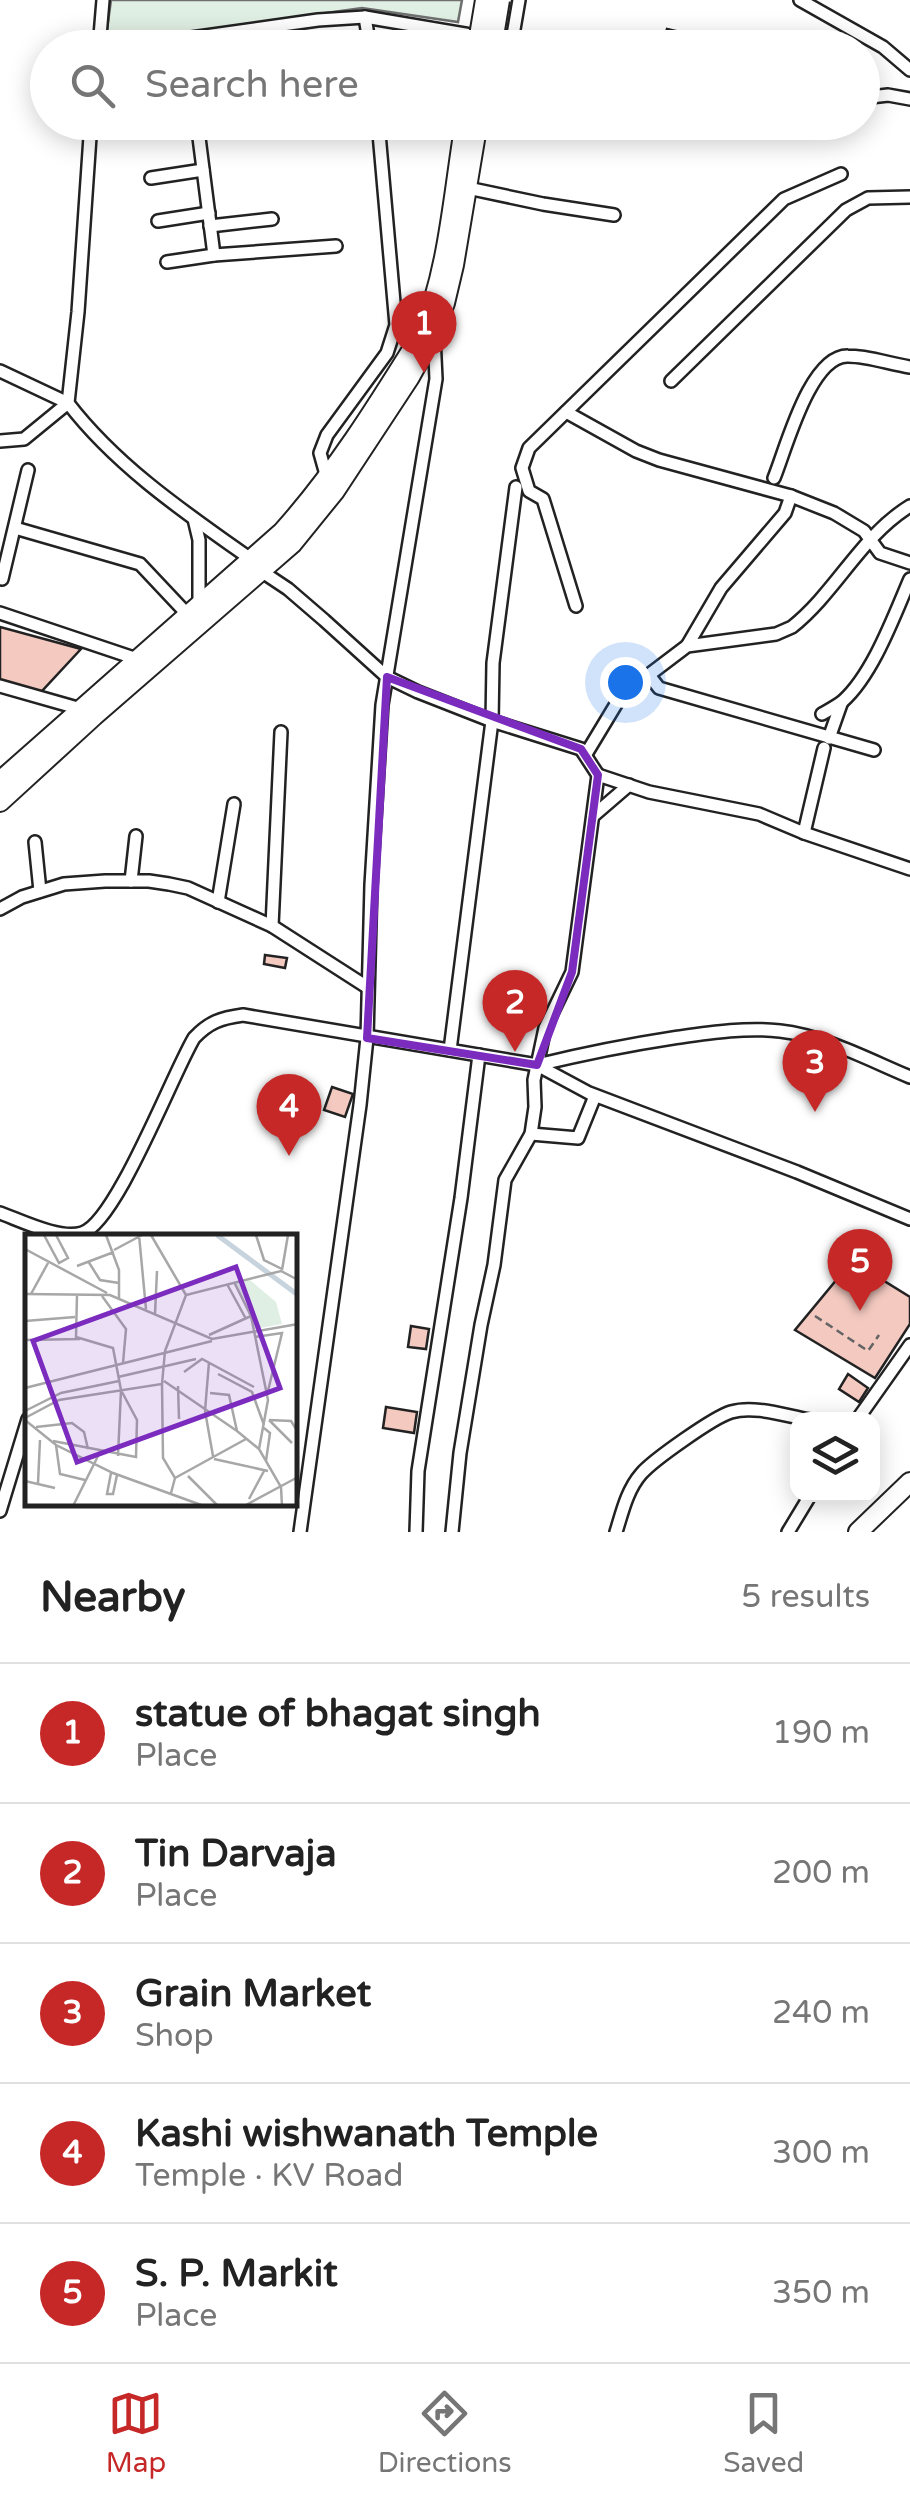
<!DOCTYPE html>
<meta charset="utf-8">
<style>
body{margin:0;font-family:"Varela Round",sans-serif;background:#f6f6f6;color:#222}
.controls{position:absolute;right:30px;bottom:30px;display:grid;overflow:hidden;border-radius:20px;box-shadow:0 5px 25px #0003}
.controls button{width:90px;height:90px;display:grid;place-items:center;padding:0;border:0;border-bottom:2px solid #e0e0e0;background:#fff;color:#222;font:50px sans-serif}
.you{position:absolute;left:625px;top:682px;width:35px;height:35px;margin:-25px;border:8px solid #fff;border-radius:50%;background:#1a73e8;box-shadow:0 0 0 15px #1a73e833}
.badge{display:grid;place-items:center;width:65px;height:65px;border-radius:50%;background:#c62828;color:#fff;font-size:32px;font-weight:700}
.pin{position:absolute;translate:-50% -82px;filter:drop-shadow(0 2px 5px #0008)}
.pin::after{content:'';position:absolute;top:52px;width:35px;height:30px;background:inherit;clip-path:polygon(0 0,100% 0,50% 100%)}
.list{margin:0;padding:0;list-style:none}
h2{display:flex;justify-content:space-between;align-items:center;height:130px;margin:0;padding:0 40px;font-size:42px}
h2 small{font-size:32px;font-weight:400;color:#767676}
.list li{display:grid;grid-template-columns:65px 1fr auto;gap:30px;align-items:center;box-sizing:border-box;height:140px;padding:0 40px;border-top:2px solid #e0e0e0}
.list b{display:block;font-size:38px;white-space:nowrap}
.list p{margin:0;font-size:32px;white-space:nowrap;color:#767676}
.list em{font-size:32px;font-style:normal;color:#767676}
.icon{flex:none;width:55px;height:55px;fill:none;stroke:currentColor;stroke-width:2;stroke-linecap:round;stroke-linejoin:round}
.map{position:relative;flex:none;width:910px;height:1532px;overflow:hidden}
.search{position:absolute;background:#fff;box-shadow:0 5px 25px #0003;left:30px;right:30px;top:30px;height:110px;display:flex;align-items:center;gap:25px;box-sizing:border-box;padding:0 35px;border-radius:55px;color:#767676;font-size:38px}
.sheet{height:830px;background:#fff}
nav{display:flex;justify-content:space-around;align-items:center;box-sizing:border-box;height:140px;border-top:2px solid #e0e0e0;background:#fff;font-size:28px;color:#767676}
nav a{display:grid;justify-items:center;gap:5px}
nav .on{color:#c62828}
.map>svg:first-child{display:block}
.green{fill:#e0efe3;stroke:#6f6f6f;stroke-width:2.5}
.building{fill:#f3c9c0;stroke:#222;stroke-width:2.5}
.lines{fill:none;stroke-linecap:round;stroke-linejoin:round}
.minor-casing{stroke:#222;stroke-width:16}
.primary-casing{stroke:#222;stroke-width:22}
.path{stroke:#646464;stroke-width:2.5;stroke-dasharray:8 5;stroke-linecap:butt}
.minor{stroke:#fff;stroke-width:11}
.primary{stroke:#fff;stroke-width:18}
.primary-bridge-casing{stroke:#222;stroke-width:22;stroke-linecap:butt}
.primary-bridge{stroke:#fff;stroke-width:18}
.marked{fill:none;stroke:#7b2cbf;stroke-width:8;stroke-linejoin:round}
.inset-river{fill:none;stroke:#c7d3dd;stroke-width:5}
.inset-road{fill:none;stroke:#a7a7a7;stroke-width:2.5}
.view{fill:#7b2cbf;fill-opacity:0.15;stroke:#7b2cbf;stroke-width:5}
.inset-edge{fill:none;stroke:#222;stroke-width:5}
</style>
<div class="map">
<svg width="910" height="1532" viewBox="0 0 910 1532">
<rect width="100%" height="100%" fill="#fff"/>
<path class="green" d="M111,0H462L458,22L362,8L105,44Z"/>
<g class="building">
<path d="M667,29L693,35L690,48H679L680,43L664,39Z"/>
<path d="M0,627L81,649L41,692L0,681Z"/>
<path d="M265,955L287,958L285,968L264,964Z"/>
<path d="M332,1087L353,1094L345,1117L324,1110Z"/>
<path d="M852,1261L910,1297V1324L875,1378L795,1330Z"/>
<path d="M411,1326L429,1329L426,1349L408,1347Z"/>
<path d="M848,1374L868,1388L859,1402L839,1389Z"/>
<path d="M386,1407L417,1412L414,1433L383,1428Z"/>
</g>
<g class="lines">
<defs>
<g id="minor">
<path d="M800,0L883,47L910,70"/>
<path d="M365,17L370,48"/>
<path d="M512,41L519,0"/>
<path d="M99,48L103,0"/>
<path d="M120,48L318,20L365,17L548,48"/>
<path d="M862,98L888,95L910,99"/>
<path d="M91,122L78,312L68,403C117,467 187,514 252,560L261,571L288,589L324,620L387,677L418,692L492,721L581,749L598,775L572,972L545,1028L534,1080L535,1107L531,1134L505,1180L494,1265L481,1325L460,1453L452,1532"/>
<path d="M197,122L214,255"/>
<path d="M151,178L203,170"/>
<path d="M463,187L543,204L614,215"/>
<path d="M158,221L209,213"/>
<path d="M210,226L272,219"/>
<path d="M167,262L214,255L336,246"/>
<path d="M0,371L68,403L24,439L0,441"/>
<path d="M671,381L846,210L868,198L910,197"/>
<path d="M566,412L636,451L659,460L791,496L834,513L864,531L880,553L910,563"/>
<path d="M327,478L320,453L327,435L387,353L396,325L378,122"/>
<path d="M774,478C786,449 810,355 848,356C868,356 890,364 910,367"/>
<path d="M194,519L199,540V606"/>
<path d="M15,528L140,564L188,615"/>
<path d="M2,579L28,470"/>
<path d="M576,606L543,499L529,491L522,468L529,448L784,199L841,174"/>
<path d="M0,613L137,659"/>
<path d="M687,646L721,588L785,513L791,496"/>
<path d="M649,675L659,688L874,750"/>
<path d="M0,686L81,709"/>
<path d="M822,714C829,710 837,706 843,701C873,674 894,616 910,579"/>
<path d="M829,738L841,704"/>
<path d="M586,754L621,696L687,646L776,634L792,627C836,592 861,536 910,506"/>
<path d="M598,775L649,792L759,814L804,833L910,869"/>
<path d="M593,816L629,785"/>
<path d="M804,833L824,748"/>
<path d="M35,842L40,891"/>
<path d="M131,881L136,836"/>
<path d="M218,902L234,804"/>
<path d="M0,909L22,897L64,884L105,881H149L169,884L188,888L272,926L367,987"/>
<path d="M272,926L281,732"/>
<path d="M450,1050L492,721L493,663L516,487"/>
<path d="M537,1065C583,1054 627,1045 673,1038C708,1033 745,1027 780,1031C825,1036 869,1060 910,1077"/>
<path d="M531,1134L578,1138L595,1096"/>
<path d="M0,1213C22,1221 60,1240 82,1233C116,1223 172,1075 194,1038C209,1022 221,1018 243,1015L537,1065L589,1093L797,1172L910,1219"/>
<path d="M857,1420L910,1345"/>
<path d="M0,1511L28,1419"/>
<path d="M300,1532L360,1105L367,1038L371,885L382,705L436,379L434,337"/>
<path d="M416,1532L418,1471L461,1198L479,1055"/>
<path d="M616,1532C622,1513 627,1490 641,1474C653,1460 714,1417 731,1412C755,1405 786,1416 810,1420"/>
<path d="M788,1532L811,1494"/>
</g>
<g id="primary">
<path d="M0,781L282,532C336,472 378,404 421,335C449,269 453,193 465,122"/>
<path d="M0,802L94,716L292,544L335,491L410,377L433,335L445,303L454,265L478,122"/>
<path d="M858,1532L910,1482"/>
</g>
</defs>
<use href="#minor" class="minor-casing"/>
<use href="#primary" class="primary-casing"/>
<path class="path" d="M815,1316L868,1351L879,1335"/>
<use href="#minor" class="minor"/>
<use href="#primary" class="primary"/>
<defs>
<g id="primary-bridge">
<path d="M477,48L485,0"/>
<path d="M492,48L500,0"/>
</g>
</defs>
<use href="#primary-bridge" class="primary-bridge-casing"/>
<use href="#primary-bridge" class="primary-bridge"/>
</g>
<path class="marked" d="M387,677L581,749L598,775L572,972L537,1065L367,1038Z"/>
<g transform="translate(25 1234)">
<rect width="272" height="272" fill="#fff"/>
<path d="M225,46L251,68L257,90L230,95L210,49Z" fill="#e0efe3"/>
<path class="inset-river" d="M192,1L273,61"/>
<path class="inset-road" d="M19,1L34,29L43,24L31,1M81,1L94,36V64M114,1L121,75M126,1L161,61M231,1L239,26L257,35M0,15L82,59M89,16L117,1M63,27L75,46L94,49M52,32L89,18M257,36L263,1M209,48L226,82L243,166L234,215L256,253L257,272M202,50L221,85M0,60L85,61L187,105L273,90M6,60L23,29M52,61L51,103L88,114L96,156L93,222M77,62L101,95L98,129M130,80L132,37M0,87L50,83M184,101L226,82M230,103L257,99L242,161M0,106L55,105M184,128L180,177L188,222M159,138L177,125L229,153M193,140L227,158L239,191M93,143L171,125M139,147L212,197M137,150L138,224L150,244L146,259M153,152L154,185M0,154L187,107M185,159L204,161L212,197L234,215M0,177L36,159L94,147M0,184L34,166L137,150L140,117L161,61L256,37L273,46M0,186L31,211L88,239L179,272M244,186L266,187L273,198M244,186L267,209M11,193L47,189L59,198L63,215M239,194L245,199L241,227M28,207L111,223L112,186L97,158M31,211L35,240L60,246M189,225L243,237M86,239L82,260H88L92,241M163,242L193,272M150,244L221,205M0,247L30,254M13,249L15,206M224,265L239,237M48,272L75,218M219,272L273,243"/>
<path class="view" d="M211,33L255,154L52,228L8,107Z"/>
<rect width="272" height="272" class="inset-edge"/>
</g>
</svg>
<div class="controls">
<button><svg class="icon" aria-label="layers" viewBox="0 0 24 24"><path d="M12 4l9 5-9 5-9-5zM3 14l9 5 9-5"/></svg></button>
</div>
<div class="you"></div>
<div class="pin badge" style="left:424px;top:373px">1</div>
<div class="pin badge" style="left:515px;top:1052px">2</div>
<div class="pin badge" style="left:815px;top:1112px">3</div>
<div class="pin badge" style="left:289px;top:1156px">4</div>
<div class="pin badge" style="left:860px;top:1311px">5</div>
<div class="search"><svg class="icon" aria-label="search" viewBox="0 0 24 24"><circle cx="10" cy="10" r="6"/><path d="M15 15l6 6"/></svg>Search here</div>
</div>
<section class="sheet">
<h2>Nearby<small>5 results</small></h2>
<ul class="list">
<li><span class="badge">1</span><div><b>statue of bhagat singh</b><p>Place</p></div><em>190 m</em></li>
<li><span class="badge">2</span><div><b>Tin Darvaja</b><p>Place</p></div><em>200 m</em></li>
<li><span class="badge">3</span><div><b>Grain Market</b><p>Shop</p></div><em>240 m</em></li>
<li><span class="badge">4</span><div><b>Kashi wishwanath Temple</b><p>Temple · KV Road</p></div><em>300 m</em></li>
<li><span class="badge">5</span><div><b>S. P. Markit</b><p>Place</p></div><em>350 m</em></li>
</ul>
</section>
<nav>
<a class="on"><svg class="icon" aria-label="map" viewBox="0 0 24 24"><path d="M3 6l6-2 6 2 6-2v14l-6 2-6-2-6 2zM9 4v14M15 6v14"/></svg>Map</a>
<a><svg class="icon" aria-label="directions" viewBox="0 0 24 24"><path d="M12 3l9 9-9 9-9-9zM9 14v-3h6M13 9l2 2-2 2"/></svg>Directions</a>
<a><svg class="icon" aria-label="saved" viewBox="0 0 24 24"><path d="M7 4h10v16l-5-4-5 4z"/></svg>Saved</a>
</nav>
